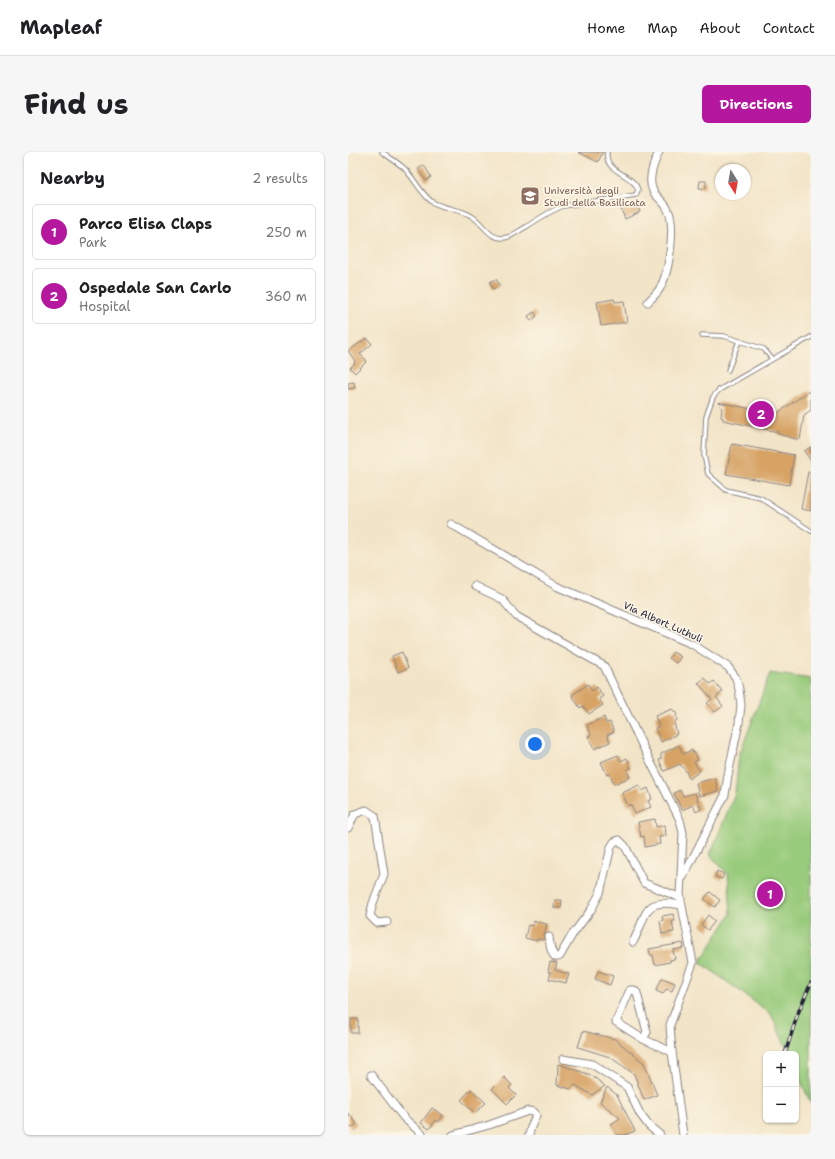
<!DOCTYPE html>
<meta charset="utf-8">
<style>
body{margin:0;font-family:"Shantell Sans",sans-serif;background:#f6f6f6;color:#202124}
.controls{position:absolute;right:12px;bottom:12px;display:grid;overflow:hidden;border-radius:6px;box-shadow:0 1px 3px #0004}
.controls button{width:36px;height:36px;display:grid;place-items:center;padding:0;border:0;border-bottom:1px solid #e0e0e0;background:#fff;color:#202124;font:20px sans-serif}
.compass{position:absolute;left:367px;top:12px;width:36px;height:36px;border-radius:50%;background:#fff;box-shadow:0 1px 3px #0004;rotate:169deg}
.you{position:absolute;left:187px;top:592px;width:14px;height:14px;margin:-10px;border:3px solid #fff;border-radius:50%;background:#1a73e8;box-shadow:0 0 0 6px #1a73e833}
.badge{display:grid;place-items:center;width:26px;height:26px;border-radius:50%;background:#b5179e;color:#fff;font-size:13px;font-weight:700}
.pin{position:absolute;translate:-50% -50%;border:2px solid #fff;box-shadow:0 1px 4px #0006}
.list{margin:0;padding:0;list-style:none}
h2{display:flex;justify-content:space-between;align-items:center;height:52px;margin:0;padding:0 16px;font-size:17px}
h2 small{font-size:13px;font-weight:400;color:#757577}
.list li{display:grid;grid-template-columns:26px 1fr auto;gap:12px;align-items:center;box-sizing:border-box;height:56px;margin:0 8px 8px;padding:0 8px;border:1px solid #e0e0e0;border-radius:6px}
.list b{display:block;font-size:15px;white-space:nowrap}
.list p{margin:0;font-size:13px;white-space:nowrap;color:#757577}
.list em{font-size:13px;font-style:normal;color:#757577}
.map{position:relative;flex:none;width:463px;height:983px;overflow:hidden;border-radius:6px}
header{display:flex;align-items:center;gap:24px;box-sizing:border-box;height:56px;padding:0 20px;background:#fff;border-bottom:1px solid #e0e0e0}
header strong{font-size:19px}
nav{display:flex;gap:22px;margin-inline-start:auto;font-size:14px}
.intro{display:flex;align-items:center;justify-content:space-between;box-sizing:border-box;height:96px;padding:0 24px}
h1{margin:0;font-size:28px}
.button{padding:10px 18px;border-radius:6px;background:#b5179e;color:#fff;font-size:14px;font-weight:700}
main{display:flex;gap:24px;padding:0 24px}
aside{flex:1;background:#fff;border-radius:6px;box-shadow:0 1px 3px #0004}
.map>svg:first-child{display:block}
.green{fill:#98cb7c;stroke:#5d765c}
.building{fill:#d7a365}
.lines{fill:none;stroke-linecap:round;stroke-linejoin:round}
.service-casing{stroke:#8a8381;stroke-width:5.5}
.minor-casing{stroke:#8a8381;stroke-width:9}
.service{stroke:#fff;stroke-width:3.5}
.minor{stroke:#fff;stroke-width:7}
.rail-casing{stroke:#22223b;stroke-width:3.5}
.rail{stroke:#fcf5e5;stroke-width:2;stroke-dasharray:6;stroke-linecap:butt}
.labels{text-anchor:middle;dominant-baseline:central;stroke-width:3.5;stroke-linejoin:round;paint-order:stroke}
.education-label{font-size:10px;fill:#785e54;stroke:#fcf5e5;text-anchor:start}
.street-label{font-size:10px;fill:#22223b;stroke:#fcf5e5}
</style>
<header>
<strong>Mapleaf</strong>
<nav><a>Home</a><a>Map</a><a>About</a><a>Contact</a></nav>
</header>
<div class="intro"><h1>Find us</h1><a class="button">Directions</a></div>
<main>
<aside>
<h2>Nearby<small>2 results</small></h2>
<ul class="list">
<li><span class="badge">1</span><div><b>Parco Elisa Claps</b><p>Park</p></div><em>250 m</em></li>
<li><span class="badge">2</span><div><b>Ospedale San Carlo</b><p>Hospital</p></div><em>360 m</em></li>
</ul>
</aside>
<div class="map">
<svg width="463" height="983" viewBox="0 0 463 983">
<rect width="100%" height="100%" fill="#fcf5e5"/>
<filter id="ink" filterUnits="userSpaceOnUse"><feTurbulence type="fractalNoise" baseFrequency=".025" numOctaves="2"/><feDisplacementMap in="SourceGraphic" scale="8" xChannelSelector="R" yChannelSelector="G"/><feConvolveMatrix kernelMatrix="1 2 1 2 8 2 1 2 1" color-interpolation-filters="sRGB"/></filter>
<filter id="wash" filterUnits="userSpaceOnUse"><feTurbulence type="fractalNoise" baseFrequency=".012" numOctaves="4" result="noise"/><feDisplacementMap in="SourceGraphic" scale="16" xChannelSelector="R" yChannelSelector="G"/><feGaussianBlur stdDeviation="0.9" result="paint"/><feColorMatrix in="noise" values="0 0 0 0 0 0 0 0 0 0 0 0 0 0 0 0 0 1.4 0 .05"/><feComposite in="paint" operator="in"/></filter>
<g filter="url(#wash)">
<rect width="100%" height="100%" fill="#f2e4c7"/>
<path class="green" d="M422,521L463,527V952L448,918V902H441L423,862L352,810L383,762L380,722L362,703L387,641L391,604Z"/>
<g id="blocks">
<g class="building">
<path d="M230,0H255L250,10Z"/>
<path d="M76,13L83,25L78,29L70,17Z"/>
<path d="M352,29H358V37L351,36Z"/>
<path d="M289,52L292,60L277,67L273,57Z"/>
<path d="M148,127L152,134L145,137L142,130Z"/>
<path d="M266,147L267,150L276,149L279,170L253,174L249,150Z"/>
<path d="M186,160L189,164L183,169L180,164Z"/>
<path d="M19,186L24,192L12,202L19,209L7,221L2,216L7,211L6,210L7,209L0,199Z"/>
<path d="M6,230L7,236L0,237V231Z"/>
<path d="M463,238V258L456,263L452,288L430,282V280L375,268V266L373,265L374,257L370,250L428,262Z"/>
<path d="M384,292L446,303L441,333L378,322Z"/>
<path d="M463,295V309L456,299Z"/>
<path d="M460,320H463V359L453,357Z"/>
<path d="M54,500L60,516L50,520L44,504Z"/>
<path d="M325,500L333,505L328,511L321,506Z"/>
<path d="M357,526L362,532L366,529L375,540L368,545L375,554L367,560L359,551L364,547L350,531Z"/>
<path d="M240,532L244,539L249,535L255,544L251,547L255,553L241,562L235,554L232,556L224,543Z"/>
<path d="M324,557L329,562L328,564L329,568L326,571L329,582L313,590L307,576L311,574L307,564Z"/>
<path d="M256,565L258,571L262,570L266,580L259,583L262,590L246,597L240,584L243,583L239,573Z"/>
<path d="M331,593L335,602L344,598L345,601L346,600L350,608L346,610L352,619L341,627L338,619L332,612L316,619L311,608L313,607V602Z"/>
<path d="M270,603L273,609L279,606L283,616L279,618L282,625L266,632L262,622L259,623L253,610Z"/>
<path d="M367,626L370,639L351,644L348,631Z"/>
<path d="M291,633L294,639L300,636L304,647L300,649L303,655L287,662L283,652L280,654L274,641Z"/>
<path d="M332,638L335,644L347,641L353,657L348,660L345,653L334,658L326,641Z"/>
<path d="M307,667L308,675L317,673L318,684L311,685L312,692L297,695L296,684L293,685L290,670Z"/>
<path d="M369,719L376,722L374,727L367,725Z"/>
<path d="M362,740L372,748L367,755L356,747Z"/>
<path d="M207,748H214L213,756H206Z"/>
<path d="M325,762L327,769H324L326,780L314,782L312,769L315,768L314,764Z"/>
<path d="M360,763L367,769L360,778L353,773Z"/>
<path d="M186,769L199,772L195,788L189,787V789L177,786L180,773L185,774Z"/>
<path d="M335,791L336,796L325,798L327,807L322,808V810L307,813L305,803H302L301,797Z"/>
<path d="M202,810L209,811L207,818L221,822L218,831L201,827L203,820H200Z"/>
<path d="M250,819L265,824L262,833L247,827Z"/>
<path d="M314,826L327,831L324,839L318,837L315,842L308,839Z"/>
<rect x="3" y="867" width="7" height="14"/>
<path d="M235,879L267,887L296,911L309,943L296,948L286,922L262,905L230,895Z"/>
<path d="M210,912L243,923L257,934L244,943L227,933L222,937L209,933Z"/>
<path d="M156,925L164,933L161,936L168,943L159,952L144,937Z"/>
<path d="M259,935L269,943L287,979L277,983H269L263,972L272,966L252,950Z"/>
<path d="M123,937L138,951L127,961L113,948Z"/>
<path d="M84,956L95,963L91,970L88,968L81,977L73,971Z"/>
<path d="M0,961L9,972L4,976L0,972Z"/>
</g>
</g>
</g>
<g filter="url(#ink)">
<use href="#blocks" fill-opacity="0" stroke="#8a8381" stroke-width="1"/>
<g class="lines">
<defs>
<g id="service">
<path d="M34,0C41,5 49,10 56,16C66,26 72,40 83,49C95,58 113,56 125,65C137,73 142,90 160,85C166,83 172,78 178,75C190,67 202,59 215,54L288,43L290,38C285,21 256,21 259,0"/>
<path d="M354,183L376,184L416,197L424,207"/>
<path d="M463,185L371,238L365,245L358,265L356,303L360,322L378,338L413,346L463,379"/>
<path d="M380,218L391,189"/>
</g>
<g id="minor">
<path d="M300,150C304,145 310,141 312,136C321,121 328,74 320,58C317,50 308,45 305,39C299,27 306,11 311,0"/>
<path d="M103,372L208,434L344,492L380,515L388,526L391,537L393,553L391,571L380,623L377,643L335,725"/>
<path d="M127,434L154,447L168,464L256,514L298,601L332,668L335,681L332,744L345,811L322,873L324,900L335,983"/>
<path d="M0,676L7,662L18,658L27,664L36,722L25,751L22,764L29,771L39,770"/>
<path d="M201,785C202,793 202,799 207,805H210L212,804L224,783L243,758L252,741L263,695L266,690L271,688L277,694L296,731L333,746"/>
<path d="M285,790C301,760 293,746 334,753"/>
<path d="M295,887L299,880L289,841L286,838H282L268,870L295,887L324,900"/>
<path d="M215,907L244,912L279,935L292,962L301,974L312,983"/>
<path d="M23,923L56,966L75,983"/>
<path d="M105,983L141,973L180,959L186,960L188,963L183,975L181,983"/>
</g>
</defs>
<use href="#service" class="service-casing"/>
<use href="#minor" class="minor-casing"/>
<use href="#service" class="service"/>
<use href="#minor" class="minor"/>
<defs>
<path id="rail" d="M437,902L450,861L463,831"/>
</defs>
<use href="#rail" class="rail-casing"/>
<use href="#rail" class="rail"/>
</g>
</g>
<defs>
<symbol id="university-square" viewBox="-11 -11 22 22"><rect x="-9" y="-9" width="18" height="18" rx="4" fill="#8d6e63" stroke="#fcf5e5"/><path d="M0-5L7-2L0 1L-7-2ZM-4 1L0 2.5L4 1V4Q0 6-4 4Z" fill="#fff"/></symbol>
</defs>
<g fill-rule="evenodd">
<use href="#university-square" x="171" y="33" width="22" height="22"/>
</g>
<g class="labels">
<g class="education-label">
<text x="196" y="38">Università degli<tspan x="196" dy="12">Studi della Basilicata</tspan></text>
</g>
<g class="street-label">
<text transform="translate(315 470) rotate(24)">Via Albert Luthuli</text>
</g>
</g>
</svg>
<div class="controls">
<button>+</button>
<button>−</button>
</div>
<svg class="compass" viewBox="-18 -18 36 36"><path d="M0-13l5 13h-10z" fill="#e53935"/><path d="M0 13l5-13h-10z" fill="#757577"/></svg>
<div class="you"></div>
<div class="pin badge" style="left:422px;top:742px">1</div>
<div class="pin badge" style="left:413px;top:262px">2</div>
</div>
</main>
